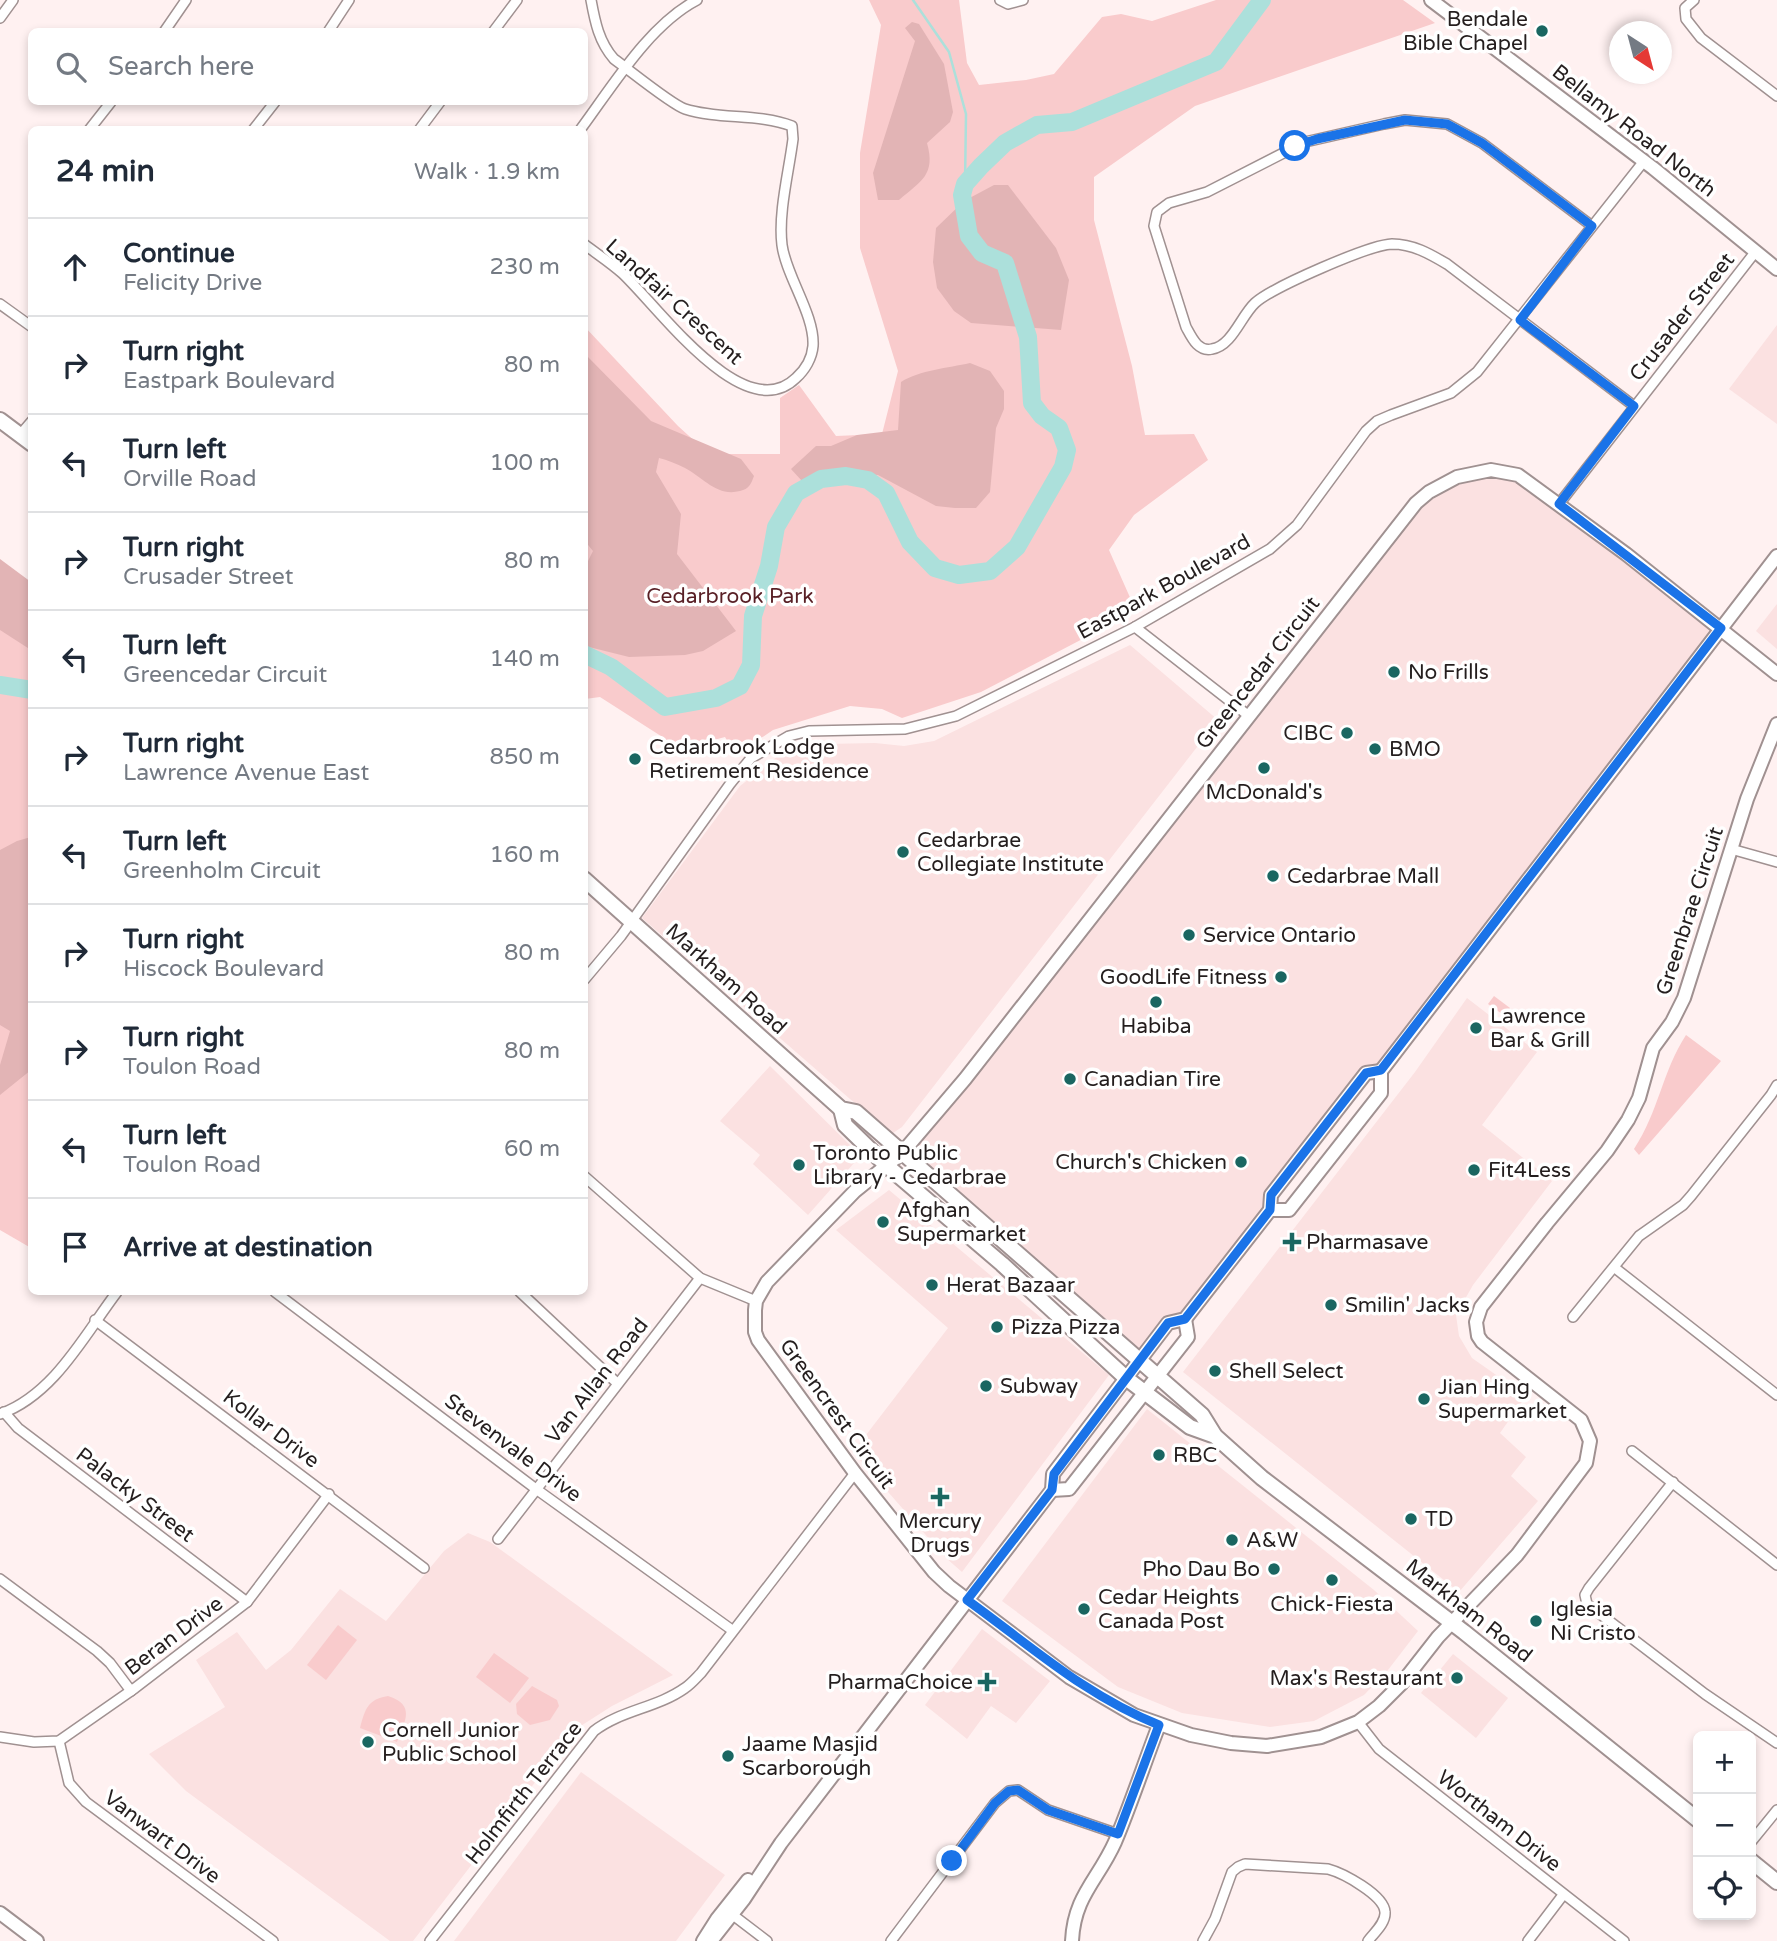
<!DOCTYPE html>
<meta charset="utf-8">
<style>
body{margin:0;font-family:"Varela Round",sans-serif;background:#f2f2f3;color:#1f2937}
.controls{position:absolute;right:21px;bottom:21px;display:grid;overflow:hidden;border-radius:10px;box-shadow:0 4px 10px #0003}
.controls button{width:63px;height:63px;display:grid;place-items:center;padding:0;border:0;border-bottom:2px solid #e0e1e3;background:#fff;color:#1f2937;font:35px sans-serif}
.compass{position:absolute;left:1609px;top:21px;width:63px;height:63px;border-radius:50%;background:#fff;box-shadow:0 4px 10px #0003;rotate:144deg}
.stop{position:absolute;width:21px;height:21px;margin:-16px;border:5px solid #1a73e8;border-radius:50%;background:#fff}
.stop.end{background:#1a73e8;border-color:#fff;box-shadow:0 2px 7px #0008}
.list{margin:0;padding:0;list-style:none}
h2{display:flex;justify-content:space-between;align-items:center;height:91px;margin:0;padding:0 28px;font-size:30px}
h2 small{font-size:23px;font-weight:400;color:#747a83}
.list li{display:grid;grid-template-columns:46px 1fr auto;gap:21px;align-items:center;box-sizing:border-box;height:98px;padding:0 28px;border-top:2px solid #e0e1e3}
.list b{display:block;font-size:26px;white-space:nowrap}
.list p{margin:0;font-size:23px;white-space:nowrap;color:#747a83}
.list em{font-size:23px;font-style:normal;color:#747a83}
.icon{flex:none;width:38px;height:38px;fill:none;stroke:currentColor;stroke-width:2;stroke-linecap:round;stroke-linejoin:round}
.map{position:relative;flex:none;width:1777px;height:1941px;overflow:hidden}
.search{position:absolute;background:#fff;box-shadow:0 4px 10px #0003;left:28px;top:28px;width:560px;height:77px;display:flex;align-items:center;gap:18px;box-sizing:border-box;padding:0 24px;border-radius:10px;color:#747a83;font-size:26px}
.panel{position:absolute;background:#fff;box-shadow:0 4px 10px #0003;left:28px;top:126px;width:560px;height:1169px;border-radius:10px}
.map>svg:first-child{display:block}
.built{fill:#fbe1e1}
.green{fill:#f9cbcc}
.forest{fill:#e2b4b5}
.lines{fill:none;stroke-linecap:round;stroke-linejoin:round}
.stream{stroke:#ace0db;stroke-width:2.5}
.river{stroke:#ace0db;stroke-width:18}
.street-casing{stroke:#a09191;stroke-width:12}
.secondary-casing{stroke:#a09191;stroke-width:16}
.primary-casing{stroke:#a09191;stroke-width:18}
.street{stroke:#fff;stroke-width:9}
.secondary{stroke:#fff;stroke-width:12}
.primary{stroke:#fff;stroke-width:14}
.route{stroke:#1a73e8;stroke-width:9}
.poi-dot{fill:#1a6661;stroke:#fff;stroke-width:2.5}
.labels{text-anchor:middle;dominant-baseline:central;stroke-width:7;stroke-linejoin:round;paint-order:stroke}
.poi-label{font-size:21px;fill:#241e1e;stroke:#fff;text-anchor:start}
.street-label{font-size:21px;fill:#241e1e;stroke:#fff}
.park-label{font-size:21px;fill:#581f25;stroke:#fff}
</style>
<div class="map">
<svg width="1777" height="1941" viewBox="0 0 1777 1941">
<rect width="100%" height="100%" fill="#fff1f1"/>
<g class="built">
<path d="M1777,325V424L1729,389Z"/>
<path d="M1518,475L1721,628L1381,1071L1366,1073L1271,1195L1270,1210L1185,1319L1168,1323L1139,1361L902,1153L1416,503L1457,477Z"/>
<path d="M1777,604V649L1756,631Z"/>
<path d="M1130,645L1218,720L902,1127L893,1133L850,1099L642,918L740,786L778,756L826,744L875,743L904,746L934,741Z"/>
<path d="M1467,998L1537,1052L1482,1125L1552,1181L1473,1285L1456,1315L1459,1336L1472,1358L1526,1396L1500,1433L1526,1457L1511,1476L1538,1501L1459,1592L1183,1372L1415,1072Z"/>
<path d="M770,1066L856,1151L854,1163L808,1215L753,1164L760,1155L720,1121Z"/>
<path d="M889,1190L1109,1375L962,1572L946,1558L853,1452L948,1328L836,1230Z"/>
<path d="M1147,1409L1374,1590L1418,1631L1388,1670L1364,1695L1314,1721L1270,1727L1182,1713L1118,1687L1002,1601Z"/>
<path d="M468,1533L490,1542L673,1675L612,1706L576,1729L413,1941H390L186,1791L149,1754L225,1707L196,1660L237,1632L266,1670L291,1650L340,1589L386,1621L444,1551Z"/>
<path d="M982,1629L1050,1681L1016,1723L991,1706L967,1739L925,1705Z"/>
<path d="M1453,1654L1508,1698L1476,1738L1421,1693Z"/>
<path d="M581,1772L725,1875L676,1941H454Z"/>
</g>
<g class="green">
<path d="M869,0H959L967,63L979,85L1026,80L1054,74L1102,17L1121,14L1152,21L1216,0H1403L1435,23L1195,106L1094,177V220L1132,366L1145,435L1194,434L1208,460L1134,515L1109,550L1136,611L981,692L902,718L882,709L850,706L773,730L736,755L725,737L672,751L664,738L600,697L585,699L584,326L678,426L709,454H780V398L799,385L836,436L882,434L898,371L860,248V153L881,25Z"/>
<path d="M0,571L32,585L31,1248L0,1230Z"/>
<path d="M1494,996L1510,1008L1505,1016L1488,1004Z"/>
<path d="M1686,1035L1721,1061L1639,1155L1634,1149C1659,1111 1662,1072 1686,1035Z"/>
<path d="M338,1625L357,1640L326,1680L307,1665Z"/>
<path d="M494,1653L529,1678L510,1703L476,1677Z"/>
<path d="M532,1686L557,1700L559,1706L550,1720L530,1725L517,1714L516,1704Z"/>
<path d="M388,1696C416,1705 405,1721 397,1742L360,1728C365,1709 368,1699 388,1696Z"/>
</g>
<g class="forest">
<path d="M912,22L919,24L944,64L953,112L950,122L927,143C936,175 921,181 899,200H878L873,173L915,41L905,28Z"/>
<path d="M994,185H1008L1056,248L1069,280L1061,330L971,323L954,311L937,288L933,262L936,228L964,201Z"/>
<path d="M585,354L651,421L741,459L754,476C751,484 749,489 740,491C717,497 704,478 685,468C677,464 667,460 659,458L656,472L681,514L677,554L736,631L703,651L685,655L629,657L585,646V567L593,551L584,540Z"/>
<path d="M970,363L990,371L1004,391V409L996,428L990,492L976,508H955L936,506L878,475L862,474L814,484L802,481L791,469L816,446H831L857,435L898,430L901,382C920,370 948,368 970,363Z"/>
<path d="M0,559L31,582V650L0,630Z"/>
<path d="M31,837V1070L0,1095V1065L10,1031L0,1025V850L17,841Z"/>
</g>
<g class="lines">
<path class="stream" d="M913,0L949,52L966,114L965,184"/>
<g class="river">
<path d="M584,654L611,667L665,707L716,698L740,686L751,665L753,616L769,566L776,527L796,493L821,479L846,476L868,480L886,493L910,542L935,568L959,575L990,571L1017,547L1063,467L1067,450L1059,428L1042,416L1032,403L1028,337L1005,263L982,253L969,236L962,195L965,184L981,166L1005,143L1037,125L1072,122L1216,62L1262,0"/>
<path d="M0,685L32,690"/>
</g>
<defs>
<g id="street">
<path d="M1000,0L1008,4L1023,0"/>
<path d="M1694,0L1685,8L1686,19L1701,38L1777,96"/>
<path d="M0,18L13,0"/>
<path d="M164,32L186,0"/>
<path d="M328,32L349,0"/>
<path d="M493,32L517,0"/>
<path d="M89,130L111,102"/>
<path d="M253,130L275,102"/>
<path d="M419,130L440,102"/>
<path d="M580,130C612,87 649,25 697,0"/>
<path d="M1592,226L1482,143L1447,124L1405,120L1384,124L1305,142L1207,192L1169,203L1157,212L1154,226L1186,327C1192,338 1198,352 1212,349C1232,346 1241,316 1255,303C1273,287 1369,245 1392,244C1413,244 1430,254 1447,264L1634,406"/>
<path d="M584,244C597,254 611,263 622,273C657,305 744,429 796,378C805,370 812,358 813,346C815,315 786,276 782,245C778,213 789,171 793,139L792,126C758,113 720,120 685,109C672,105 628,69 614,59C599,42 595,22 591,0"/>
<path d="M0,304L32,327"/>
<path d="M20,435L32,421"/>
<path d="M1559,504L1756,251"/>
<path d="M1135,627L1249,716"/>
<path d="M1731,849L1777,862"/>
<path d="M584,980L621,936L730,784L751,758L789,736L809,731L905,729L956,716L1135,627L1270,549L1297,525L1366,431L1377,421L1391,415L1451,393L1477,372L1644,161"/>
<path d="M584,1176L700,1278L756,1301"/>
<path d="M1615,1268L1777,1395"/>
<path d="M275,1292L536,1489L732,1630"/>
<path d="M520,1292L617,1383"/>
<path d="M1573,1317L1639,1236L1683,1205L1691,1196L1771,1095L1777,1085"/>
<path d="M95,1320L424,1568"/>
<path d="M4,1412L18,1428L247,1602"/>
<path d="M0,1414C54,1395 85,1334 117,1292"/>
<path d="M1632,1451L1777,1565"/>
<path d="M1673,1482L1589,1588L1585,1595L1587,1604L1705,1694L1777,1743"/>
<path d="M498,1539L700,1278"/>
<path d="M0,1579L97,1651L110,1663L131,1691"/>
<path d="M1358,1722L1379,1749L1624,1941"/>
<path d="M0,1737L34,1742L59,1741L135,1688L247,1602L329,1494"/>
<path d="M59,1741L69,1783L86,1802L273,1941"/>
<path d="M1751,1842L1777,1810"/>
<path d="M729,1912L767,1941"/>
<path d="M430,1941L594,1731C621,1710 657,1708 685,1688C691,1684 696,1678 701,1673L855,1473"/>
<path d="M891,1941L995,1803L1009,1791L1018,1790L1048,1810L1118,1834"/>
<path d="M1203,1941L1215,1919L1232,1872L1238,1867L1245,1864L1328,1869C1343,1873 1384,1895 1385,1912C1386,1923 1374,1933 1368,1941"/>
<path d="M1528,1941L1563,1895"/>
</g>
<g id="secondary">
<path d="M1431,0L1653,168L1777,269"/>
<path d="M1777,674L1626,554L1518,475L1491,470L1457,477L1429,492L1416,503L965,1079L902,1153L855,1191L767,1282L756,1301L755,1310V1332L758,1340L855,1473L934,1572L949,1586L1069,1677L1134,1715L1191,1735L1231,1743L1267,1746L1321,1737L1358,1722L1379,1706L1402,1683L1438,1637L1517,1555L1586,1463L1590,1441L1581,1420L1482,1342L1478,1336L1476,1322L1481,1307L1547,1223L1607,1151L1628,1120L1639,1098L1653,1048L1672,1022L1684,998L1747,799L1777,724"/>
<path d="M1270,1210H1289L1381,1093V1071L1777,556"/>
<path d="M1052,1490L1069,1489L1188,1337L1185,1319"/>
<path d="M0,1913L37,1941"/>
<path d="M703,1941L717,1919L748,1880"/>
<path d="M711,1941L744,1899L781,1843L1052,1490L1053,1474L1168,1323L1185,1319L1270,1210L1271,1195L1366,1073L1381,1071"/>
<path d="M1072,1941C1074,1896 1098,1880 1115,1842C1131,1804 1144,1764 1159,1725"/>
</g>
<g id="primary">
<path d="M0,420L32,444"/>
<path d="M584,879L841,1109L856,1112L1202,1415L1215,1436L1262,1478L1464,1632L1698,1820"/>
<path d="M841,1109L845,1125L886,1165L1002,1264L1126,1378L1190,1427L1215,1436"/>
<path d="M1751,1861L1777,1882"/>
</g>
</defs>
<use href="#street" class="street-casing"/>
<use href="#secondary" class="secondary-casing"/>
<use href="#primary" class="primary-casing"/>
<use href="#street" class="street"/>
<use href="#secondary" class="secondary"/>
<use href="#primary" class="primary"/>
</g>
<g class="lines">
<path class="route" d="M952,1861L995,1803L1009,1791L1018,1790L1048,1810L1118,1834L1159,1725C1086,1696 1031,1646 967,1600L1052,1490L1054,1474L1168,1323L1185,1319L1270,1210L1271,1195L1366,1073L1381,1070L1721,628L1559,504L1634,406L1520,320L1592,226L1482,143L1447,124L1405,120L1317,139L1295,146"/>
</g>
<g class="poi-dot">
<circle cx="1542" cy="31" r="7"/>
<circle cx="1394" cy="672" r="7"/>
<circle cx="1347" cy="733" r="7"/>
<circle cx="1375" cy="749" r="7"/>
<circle cx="635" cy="759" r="7"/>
<circle cx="1264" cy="768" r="7"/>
<circle cx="903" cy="852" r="7"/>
<circle cx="1273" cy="876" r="7"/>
<circle cx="1189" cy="935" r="7"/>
<circle cx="1281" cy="977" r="7"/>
<circle cx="1156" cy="1002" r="7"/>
<circle cx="1476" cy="1028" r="7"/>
<circle cx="1070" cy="1079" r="7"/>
<circle cx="1241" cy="1162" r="7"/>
<circle cx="799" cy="1165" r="7"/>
<circle cx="1474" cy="1170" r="7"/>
<circle cx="883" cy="1222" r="7"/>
<path d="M1288.5 1231.5h7v7h7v7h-7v7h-7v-7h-7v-7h7z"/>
<circle cx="932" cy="1285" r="7"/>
<circle cx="1331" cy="1305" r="7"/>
<circle cx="997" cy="1327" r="7"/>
<circle cx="1215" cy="1371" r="7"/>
<circle cx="986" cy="1386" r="7"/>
<circle cx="1424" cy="1399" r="7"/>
<circle cx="1159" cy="1455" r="7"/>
<path d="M936.5 1486.5h7v7h7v7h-7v7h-7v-7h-7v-7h7z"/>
<circle cx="1411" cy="1519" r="7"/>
<circle cx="1232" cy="1540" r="7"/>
<circle cx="1274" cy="1569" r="7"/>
<circle cx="1332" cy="1580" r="7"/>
<circle cx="1084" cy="1609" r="7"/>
<circle cx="1536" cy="1621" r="7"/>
<circle cx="1457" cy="1678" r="7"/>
<path d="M983.5 1671.5h7v7h7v7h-7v7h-7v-7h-7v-7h7z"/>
<circle cx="368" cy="1742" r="7"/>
<circle cx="728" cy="1756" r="7"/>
</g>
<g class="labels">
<g class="poi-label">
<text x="1528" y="19" text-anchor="end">Bendale<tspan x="1528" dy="24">Bible Chapel</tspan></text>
<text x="1408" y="672">No Frills</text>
<text x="1333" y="733" text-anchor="end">CIBC</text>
<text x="649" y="747">Cedarbrook Lodge<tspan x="649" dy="24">Retirement Residence</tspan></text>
<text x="1389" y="749">BMO</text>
<text x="1264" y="792" text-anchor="middle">McDonald's</text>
<text x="917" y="840">Cedarbrae<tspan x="917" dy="24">Collegiate Institute</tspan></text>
<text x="1287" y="876">Cedarbrae Mall</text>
<text x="1203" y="935">Service Ontario</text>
<text x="1267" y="977" text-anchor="end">GoodLife Fitness</text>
<text x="1490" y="1016">Lawrence<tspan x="1490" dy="24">Bar &amp; Grill</tspan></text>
<text x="1156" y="1026" text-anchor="middle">Habiba</text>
<text x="1084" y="1079">Canadian Tire</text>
<text x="813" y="1153">Toronto Public<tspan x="813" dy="24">Library - Cedarbrae</tspan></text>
<text x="1227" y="1162" text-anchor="end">Church's Chicken</text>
<text x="1488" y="1170">Fit4Less</text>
<text x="897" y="1210">Afghan<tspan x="897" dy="24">Supermarket</tspan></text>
<text x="1306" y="1242">Pharmasave</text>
<text x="946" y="1285">Herat Bazaar</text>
<text x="1345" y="1305">Smilin' Jacks</text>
<text x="1011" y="1327">Pizza Pizza</text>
<text x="1229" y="1371">Shell Select</text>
<text x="1000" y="1386">Subway</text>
<text x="1438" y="1387">Jian Hing<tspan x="1438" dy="24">Supermarket</tspan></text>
<text x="1173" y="1455">RBC</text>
<text x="1425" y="1519">TD</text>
<text x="940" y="1521" text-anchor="middle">Mercury<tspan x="940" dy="24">Drugs</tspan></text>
<text x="1246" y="1540">A&amp;W</text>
<text x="1260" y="1569" text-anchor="end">Pho Dau Bo</text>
<text x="1098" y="1597">Cedar Heights<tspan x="1098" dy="24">Canada Post</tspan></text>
<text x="1332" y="1604" text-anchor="middle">Chick-Fiesta</text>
<text x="1550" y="1609">Iglesia<tspan x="1550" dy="24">Ni Cristo</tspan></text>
<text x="1443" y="1678" text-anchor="end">Max's Restaurant</text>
<text x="973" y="1682" text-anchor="end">PharmaChoice</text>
<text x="382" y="1730">Cornell Junior<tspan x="382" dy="24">Public School</tspan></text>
<text x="742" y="1744">Jaame Masjid<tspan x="742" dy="24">Scarborough</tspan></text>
</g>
<g class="street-label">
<text transform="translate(1634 131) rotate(38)">Bellamy Road North</text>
<text transform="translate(674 302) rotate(42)">Landfair Crescent</text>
<text transform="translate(1682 317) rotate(-52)">Crusader Street</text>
<text transform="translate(1164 587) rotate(-29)">Eastpark Boulevard</text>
<text transform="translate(1258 673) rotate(-52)">Greencedar Circuit</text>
<text transform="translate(1690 911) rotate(-72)">Greenbrae Circuit</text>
<text transform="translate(726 979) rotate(42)">Markham Road</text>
<text transform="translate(597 1381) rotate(-52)">Van Allan Road</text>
<text transform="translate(837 1414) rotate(54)">Greencrest Circuit</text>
<text transform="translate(271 1429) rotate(37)">Kollar Drive</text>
<text transform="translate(513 1448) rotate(37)">Stevenvale Drive</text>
<text transform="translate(135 1495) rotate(37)">Palacky Street</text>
<text transform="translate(1469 1611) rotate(38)">Markham Road</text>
<text transform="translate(174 1636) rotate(-37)">Beran Drive</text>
<text transform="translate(524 1793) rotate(-52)">Holmfirth Terrace</text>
<text transform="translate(1499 1821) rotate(38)">Wortham Drive</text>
<text transform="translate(162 1837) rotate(37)">Vanwart Drive</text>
</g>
<g class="park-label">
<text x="730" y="596">Cedarbrook Park</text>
</g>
</g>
</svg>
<div class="controls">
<button>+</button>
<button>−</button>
<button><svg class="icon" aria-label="locate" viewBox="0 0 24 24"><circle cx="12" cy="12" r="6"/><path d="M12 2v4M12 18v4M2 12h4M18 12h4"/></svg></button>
</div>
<svg class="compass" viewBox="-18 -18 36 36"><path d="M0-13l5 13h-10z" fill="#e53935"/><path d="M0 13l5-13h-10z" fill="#747a83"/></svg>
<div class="stop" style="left:1295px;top:146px"></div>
<div class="stop end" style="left:952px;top:1861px"></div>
<div class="search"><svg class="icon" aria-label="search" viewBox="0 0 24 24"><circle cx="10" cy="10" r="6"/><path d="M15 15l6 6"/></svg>Search here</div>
<section class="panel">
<h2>24 min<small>Walk · 1.9 km</small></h2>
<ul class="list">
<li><svg class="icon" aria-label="ahead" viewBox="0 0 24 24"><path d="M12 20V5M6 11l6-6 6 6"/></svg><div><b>Continue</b><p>Felicity Drive</p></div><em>230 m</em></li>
<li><svg class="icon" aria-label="right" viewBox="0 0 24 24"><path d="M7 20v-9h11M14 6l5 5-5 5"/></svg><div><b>Turn right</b><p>Eastpark Boulevard</p></div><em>80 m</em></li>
<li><svg class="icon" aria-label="left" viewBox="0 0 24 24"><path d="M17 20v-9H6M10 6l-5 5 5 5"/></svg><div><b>Turn left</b><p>Orville Road</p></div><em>100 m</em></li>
<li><svg class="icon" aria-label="right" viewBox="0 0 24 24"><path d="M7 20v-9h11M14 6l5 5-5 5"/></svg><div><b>Turn right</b><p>Crusader Street</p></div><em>80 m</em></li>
<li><svg class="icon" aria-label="left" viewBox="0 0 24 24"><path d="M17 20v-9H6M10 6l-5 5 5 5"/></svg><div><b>Turn left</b><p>Greencedar Circuit</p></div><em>140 m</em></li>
<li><svg class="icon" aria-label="right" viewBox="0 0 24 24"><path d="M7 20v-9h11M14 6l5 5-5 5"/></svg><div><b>Turn right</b><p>Lawrence Avenue East</p></div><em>850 m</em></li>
<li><svg class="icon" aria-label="left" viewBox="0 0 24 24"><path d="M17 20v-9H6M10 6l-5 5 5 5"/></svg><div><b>Turn left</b><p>Greenholm Circuit</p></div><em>160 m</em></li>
<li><svg class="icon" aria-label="right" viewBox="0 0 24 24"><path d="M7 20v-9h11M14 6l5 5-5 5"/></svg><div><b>Turn right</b><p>Hiscock Boulevard</p></div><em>80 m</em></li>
<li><svg class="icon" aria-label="right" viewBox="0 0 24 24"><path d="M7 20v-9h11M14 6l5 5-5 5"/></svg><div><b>Turn right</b><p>Toulon Road</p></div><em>80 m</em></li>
<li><svg class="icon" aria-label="left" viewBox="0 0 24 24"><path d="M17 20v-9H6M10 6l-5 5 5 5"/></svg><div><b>Turn left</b><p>Toulon Road</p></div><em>60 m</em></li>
<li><svg class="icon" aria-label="arrive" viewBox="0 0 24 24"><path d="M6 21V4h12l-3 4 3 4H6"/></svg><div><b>Arrive at destination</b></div></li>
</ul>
</section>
</div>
